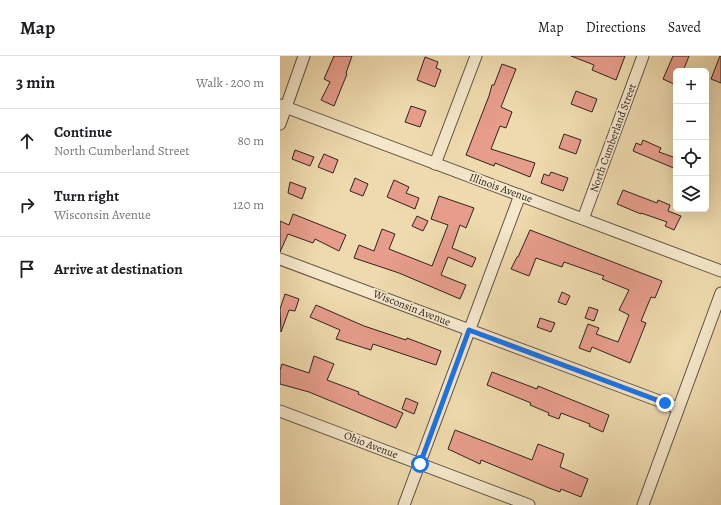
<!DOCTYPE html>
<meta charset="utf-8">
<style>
body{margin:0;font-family:Alegreya,serif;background:#f2f2f2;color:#202124}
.controls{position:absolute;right:12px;top:12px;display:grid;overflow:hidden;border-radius:6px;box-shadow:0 4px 16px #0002}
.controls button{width:36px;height:36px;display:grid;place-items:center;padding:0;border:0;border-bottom:1px solid #e0e0e0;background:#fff;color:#202124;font:20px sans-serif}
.stop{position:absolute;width:12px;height:12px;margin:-9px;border:3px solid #1a73e8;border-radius:50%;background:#fff}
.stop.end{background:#1a73e8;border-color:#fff;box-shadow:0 1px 4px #0008}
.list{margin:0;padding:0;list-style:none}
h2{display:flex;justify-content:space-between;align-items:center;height:52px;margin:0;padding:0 16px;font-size:17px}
h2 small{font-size:13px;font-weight:400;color:#757577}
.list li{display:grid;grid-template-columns:26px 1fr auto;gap:12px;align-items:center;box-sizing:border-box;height:64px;padding:0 16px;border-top:1px solid #e0e0e0}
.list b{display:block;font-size:15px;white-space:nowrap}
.list p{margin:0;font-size:13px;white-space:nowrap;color:#757577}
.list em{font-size:13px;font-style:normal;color:#757577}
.icon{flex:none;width:22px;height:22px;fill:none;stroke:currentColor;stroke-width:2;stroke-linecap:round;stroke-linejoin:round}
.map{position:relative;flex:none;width:441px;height:449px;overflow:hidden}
header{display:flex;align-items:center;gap:24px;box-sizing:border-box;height:56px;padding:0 20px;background:#fff;border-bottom:1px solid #e0e0e0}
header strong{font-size:19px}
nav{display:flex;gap:22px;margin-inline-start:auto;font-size:14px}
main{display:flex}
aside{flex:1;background:#fff}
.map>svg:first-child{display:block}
.building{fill:#e79d8c;stroke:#30231e}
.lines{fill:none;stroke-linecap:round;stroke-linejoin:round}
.minor-casing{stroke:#605142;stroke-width:13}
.minor{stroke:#f4e7ca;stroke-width:11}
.route{stroke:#1a73e8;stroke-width:5}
.labels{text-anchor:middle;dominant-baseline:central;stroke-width:3.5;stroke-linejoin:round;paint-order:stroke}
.street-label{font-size:11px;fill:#30231e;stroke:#f4e7ca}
</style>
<header>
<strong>Map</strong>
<nav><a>Map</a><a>Directions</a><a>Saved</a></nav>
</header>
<main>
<aside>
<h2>3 min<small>Walk · 200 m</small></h2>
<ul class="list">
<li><svg class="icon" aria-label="ahead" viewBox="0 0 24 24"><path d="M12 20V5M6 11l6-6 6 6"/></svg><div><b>Continue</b><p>North Cumberland Street</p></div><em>80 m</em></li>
<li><svg class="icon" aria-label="right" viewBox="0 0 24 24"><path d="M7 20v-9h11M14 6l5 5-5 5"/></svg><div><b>Turn right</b><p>Wisconsin Avenue</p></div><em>120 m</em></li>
<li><svg class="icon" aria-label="arrive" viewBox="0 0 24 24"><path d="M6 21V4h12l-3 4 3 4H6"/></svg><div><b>Arrive at destination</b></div></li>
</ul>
</aside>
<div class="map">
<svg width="441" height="449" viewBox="0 0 441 449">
<rect width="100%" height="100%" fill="#eedaae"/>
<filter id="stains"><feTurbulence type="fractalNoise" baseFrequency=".005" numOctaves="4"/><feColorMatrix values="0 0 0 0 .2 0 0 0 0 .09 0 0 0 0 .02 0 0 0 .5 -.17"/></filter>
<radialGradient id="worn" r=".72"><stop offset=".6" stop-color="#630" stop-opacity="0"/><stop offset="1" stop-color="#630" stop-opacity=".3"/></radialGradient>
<g class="building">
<path d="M54,0H72L66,17L67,18L54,50L41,44L50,26L44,23Z"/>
<path d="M291,0H345L336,24L312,14L314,9Z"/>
<path d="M393,0H409L403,15H396V29L383,23Z"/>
<path d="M440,0H441V27L431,23Z"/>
<path d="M145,1L158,6L156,12L161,14L155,31L137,24Z"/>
<path d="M222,8L236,13L221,51L232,56L226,72L220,70L211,93L255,107L250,121L215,107L214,110L186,99L209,40L212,29H214Z"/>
<path d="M296,35L317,43L312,56L291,48Z"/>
<path d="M131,50L146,55L140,71L125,66Z"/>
<path d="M284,78L301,84L296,98L279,92Z"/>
<path d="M363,84L381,92L379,96L396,102V113L353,95L356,87L361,89Z"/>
<path d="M15,94L34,101L30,110L12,103Z"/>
<path d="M44,98L58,104L53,117L38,111Z"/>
<path d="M271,116L288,122L283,135L261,127L264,118L269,120Z"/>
<path d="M75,122L88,128L83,140L70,135Z"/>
<path d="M114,124L129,131L126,137L139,142L135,153L107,141Z"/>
<path d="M10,126L26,132L22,143L8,137Z"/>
<path d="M343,134L377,147L378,144L390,149L388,155L401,160L394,174L385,170L387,166L361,157V158L337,148Z"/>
<path d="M159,140L194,152L186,172L180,169L172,192L196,202L192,211L168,201L161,219L186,229L180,243L119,217L74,202L79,189L94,195L102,173L115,178L109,193L152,210L168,169L151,163Z"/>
<path d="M13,158L66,179L59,195L35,183L33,187L8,178L0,196V165L9,169Z"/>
<path d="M137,160L148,165L143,175L132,170Z"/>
<path d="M250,174L382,225L375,242L371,241L361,265L366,267L350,307L312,291L310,296L299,292L308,268L319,272L316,278L338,286L349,259L339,254L349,234L322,223L324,220L284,206L282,211L256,202L249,220L231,213L237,201H238Z"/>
<path d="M282,236L290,240L286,249L278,246Z"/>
<path d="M5,238L19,243L15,255L9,254L1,276L0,253Z"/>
<path d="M36,249L84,270L126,284L127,282L161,295L156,309L93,288L91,294L56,283L60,274L30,261Z"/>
<path d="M309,251L318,254L314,265L305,262Z"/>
<path d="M260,262L275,267L271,276L257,271Z"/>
<path d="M34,300L54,308L47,324L79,336L78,338L123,357L116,372L29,336L0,328V314L2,308L29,317Z"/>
<path d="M212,316L257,333L258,330L329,359L323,376L309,370L310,368L281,357L279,363L268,359L269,357L250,349L251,347L207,329Z"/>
<path d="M126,342L138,347L134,358L122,353Z"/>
<path d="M175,374L252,404L258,388L284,398L280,411L308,423L301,441L281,433L280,436L269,432L201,404L200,408L168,393Z"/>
</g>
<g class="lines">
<defs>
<g id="minor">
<path d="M0,49L441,215"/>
<path d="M0,68L24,0"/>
<path d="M155,108L196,0"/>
<path d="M303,163L363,0"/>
<path d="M0,203L398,352"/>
<path d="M0,355L249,449"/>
<path d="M124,449L240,139"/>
<path d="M363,449L441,237"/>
</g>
</defs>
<use href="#minor" class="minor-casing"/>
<use href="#minor" class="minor"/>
</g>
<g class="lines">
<path class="route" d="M140,408L189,274L385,347"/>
</g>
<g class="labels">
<g class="street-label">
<text transform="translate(333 82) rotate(-70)">North Cumberland Street</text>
<text transform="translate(221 132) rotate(20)">Illinois Avenue</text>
<text transform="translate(132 252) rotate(21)">Wisconsin Avenue</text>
<text transform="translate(91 389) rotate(21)">Ohio Avenue</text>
</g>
</g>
<rect width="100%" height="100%" filter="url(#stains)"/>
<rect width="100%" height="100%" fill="url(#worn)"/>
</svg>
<div class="controls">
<button>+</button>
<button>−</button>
<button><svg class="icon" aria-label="locate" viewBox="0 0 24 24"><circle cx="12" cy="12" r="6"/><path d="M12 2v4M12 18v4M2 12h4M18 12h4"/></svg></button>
<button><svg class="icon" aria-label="layers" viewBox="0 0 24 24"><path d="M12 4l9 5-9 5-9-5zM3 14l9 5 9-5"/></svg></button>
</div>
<div class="stop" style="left:140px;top:408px"></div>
<div class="stop end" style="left:385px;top:347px"></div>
</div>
</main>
